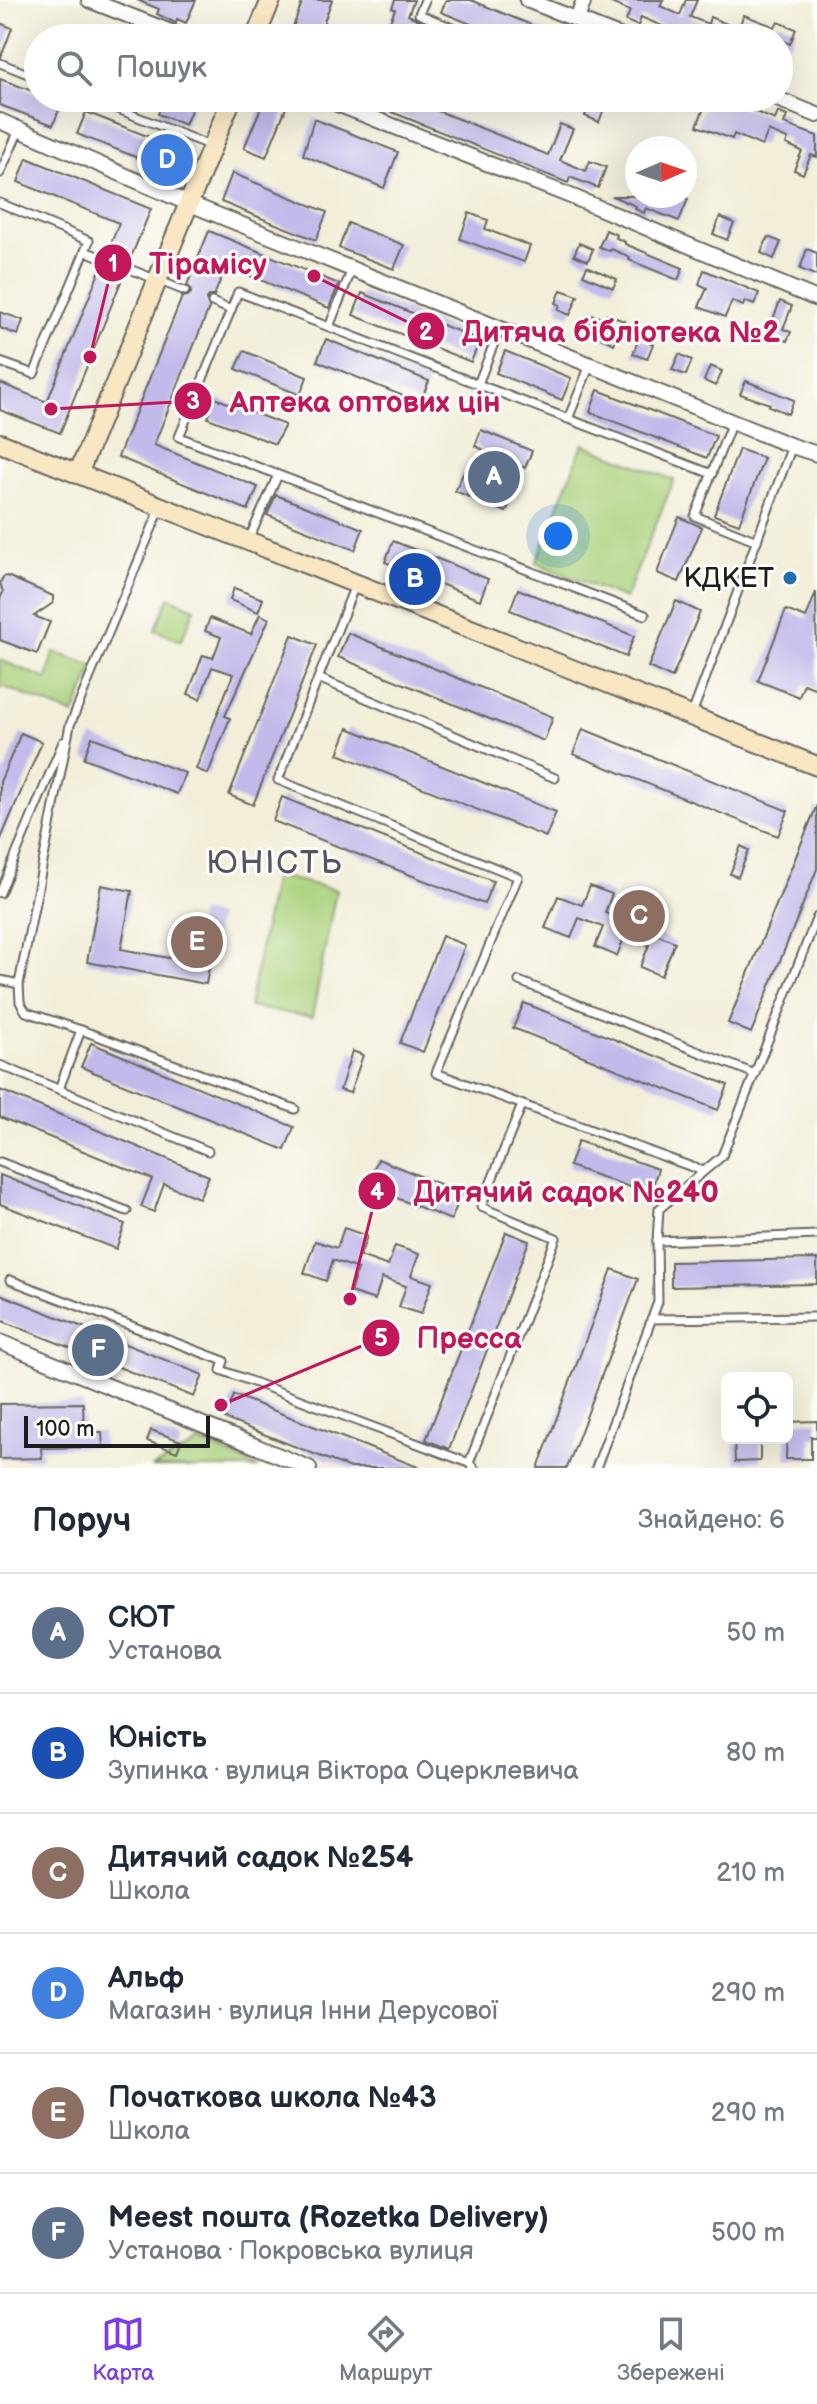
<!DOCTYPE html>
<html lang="uk">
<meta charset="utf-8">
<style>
body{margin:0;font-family:"Balsamiq Sans",sans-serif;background:#f2f2f3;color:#1f2937}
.controls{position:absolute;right:24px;bottom:24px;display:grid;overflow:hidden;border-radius:12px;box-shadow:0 8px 32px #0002}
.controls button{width:72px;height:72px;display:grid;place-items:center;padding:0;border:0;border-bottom:2px solid #e0e1e3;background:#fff;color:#1f2937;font:40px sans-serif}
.compass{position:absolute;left:625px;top:136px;width:72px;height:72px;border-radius:50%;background:#fff;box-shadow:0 8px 32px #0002;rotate:88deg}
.scale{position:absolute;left:24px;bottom:20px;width:186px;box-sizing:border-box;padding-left:8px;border:4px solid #1c1c1c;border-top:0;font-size:22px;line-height:28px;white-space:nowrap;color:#1c1c1c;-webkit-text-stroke:6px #fdfcf7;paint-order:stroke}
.you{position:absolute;left:558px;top:536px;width:28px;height:28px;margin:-20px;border:6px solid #fff;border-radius:50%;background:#1a73e8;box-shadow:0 0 0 12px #1a73e833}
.badge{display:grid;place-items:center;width:52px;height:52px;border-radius:50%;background:#7c3aed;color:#fff;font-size:26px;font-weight:700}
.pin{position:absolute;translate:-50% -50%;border:4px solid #fff;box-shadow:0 2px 8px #0006}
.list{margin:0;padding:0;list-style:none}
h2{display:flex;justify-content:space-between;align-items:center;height:104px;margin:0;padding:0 32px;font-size:34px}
h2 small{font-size:26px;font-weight:400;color:#747a83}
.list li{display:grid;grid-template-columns:52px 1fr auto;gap:24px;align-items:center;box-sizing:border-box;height:120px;padding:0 32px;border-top:2px solid #e0e1e3}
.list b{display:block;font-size:30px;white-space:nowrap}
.list p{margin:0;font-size:26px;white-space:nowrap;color:#747a83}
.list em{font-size:26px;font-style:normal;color:#747a83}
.icon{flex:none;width:44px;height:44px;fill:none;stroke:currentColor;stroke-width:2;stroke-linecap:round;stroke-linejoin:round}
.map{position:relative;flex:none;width:817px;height:1468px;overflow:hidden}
.search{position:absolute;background:#fff;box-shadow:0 8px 32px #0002;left:24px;right:24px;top:24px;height:88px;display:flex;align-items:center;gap:20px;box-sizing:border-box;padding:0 28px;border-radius:44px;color:#747a83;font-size:30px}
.sheet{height:824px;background:#fff}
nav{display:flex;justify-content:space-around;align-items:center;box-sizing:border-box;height:112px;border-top:2px solid #e0e1e3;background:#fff;font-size:22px;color:#747a83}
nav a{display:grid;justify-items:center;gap:4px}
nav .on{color:#7c3aed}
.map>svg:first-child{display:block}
.green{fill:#abd27d;stroke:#64774c;stroke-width:2}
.building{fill:#c1baeb}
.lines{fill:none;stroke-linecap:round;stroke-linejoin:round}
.lane-casing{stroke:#67665e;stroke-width:11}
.street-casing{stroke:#67665e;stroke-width:18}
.secondary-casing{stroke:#67665e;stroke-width:22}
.lane{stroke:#fff;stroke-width:7}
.street{stroke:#fff;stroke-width:14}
.secondary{stroke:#f9e7c3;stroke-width:18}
.poi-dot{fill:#1f6fb2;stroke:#fdfcf7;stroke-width:3}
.labels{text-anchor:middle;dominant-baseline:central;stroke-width:6;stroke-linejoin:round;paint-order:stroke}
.poi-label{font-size:28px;fill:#1c1c1c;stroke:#fdfcf7;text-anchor:end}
.quarter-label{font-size:32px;letter-spacing:2px;fill:#565364;stroke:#fdfcf7}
.leader{fill:none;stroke:#c2185b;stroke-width:3}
.callout-dot{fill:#c2185b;stroke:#fdfcf7;stroke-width:3}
.mark-label{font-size:24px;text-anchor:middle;font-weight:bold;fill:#fff}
.callout-label{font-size:30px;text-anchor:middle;font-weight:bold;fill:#c2185b;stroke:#fdfcf7;stroke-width:6;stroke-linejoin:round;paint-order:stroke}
</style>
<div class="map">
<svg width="817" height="1468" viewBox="0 0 817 1468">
<rect width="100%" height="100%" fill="#fdfcf7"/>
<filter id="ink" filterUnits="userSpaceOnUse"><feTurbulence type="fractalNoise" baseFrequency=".0125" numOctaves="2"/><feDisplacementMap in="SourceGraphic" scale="16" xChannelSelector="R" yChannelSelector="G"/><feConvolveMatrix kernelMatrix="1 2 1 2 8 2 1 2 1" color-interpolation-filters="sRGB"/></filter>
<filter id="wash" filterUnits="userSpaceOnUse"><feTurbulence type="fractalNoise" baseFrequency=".006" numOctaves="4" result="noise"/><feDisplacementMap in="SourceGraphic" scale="32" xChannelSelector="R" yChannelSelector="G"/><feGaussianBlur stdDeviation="1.8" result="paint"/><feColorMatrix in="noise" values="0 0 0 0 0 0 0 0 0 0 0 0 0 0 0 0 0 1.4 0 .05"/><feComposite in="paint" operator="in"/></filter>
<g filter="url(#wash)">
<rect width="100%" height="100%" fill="#f2eed9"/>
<g class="green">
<path d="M583,444L674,480L625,599L536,563Z"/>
<path d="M169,597L195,608L181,641L155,630Z"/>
<path d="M54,652L94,666L74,715L2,686L0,690V660L47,679Z"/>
<path d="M274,875L336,890L312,1017L249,1007Z"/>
<path d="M200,1442L259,1468H152Z"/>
</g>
<g id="blocks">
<g class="building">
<path d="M137,0H196L186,23L177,19L176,23L157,14L159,9Z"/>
<path d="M303,0H332L318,38H289Z"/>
<path d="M395,0H414L408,15L441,30L437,38H390L384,36L395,9L392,8Z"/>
<path d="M446,0H471L563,38H505L441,12Z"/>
<path d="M604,0H663L660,6L680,15L686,0H697L690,17L708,24L710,17L742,30L738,38H684L666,31L667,28L641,17L638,26L626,21L630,11Z"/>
<path d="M744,15L775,27L778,22L796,29L790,44L779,38L767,35V37L739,26Z"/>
<path d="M0,23L12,28L1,57H0Z"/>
<path d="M0,79L38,93V98H51L62,102L53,125L0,105Z"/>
<path d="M164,98H196L185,125L158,114Z"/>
<path d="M265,98H290L266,157L244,148Z"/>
<path d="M357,98H406L548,155L560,124L573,129L560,160L586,171L590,161L606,167L598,188L570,177L568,183Z"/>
<path d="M591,98H608L599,122L585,116Z"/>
<path d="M708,98L726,104L729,98H745L741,106L775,120L778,112L787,116L784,124L817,136V157L811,155L803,174L794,170L802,151L786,144L788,139L768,131L762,146L734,134L732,139L697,126Z"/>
<path d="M86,112L175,147L166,169L77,134Z"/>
<path d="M314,119L398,152L384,188L303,155Z"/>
<path d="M27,158L151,209L129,262L121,265V270L124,274L60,433L0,410V383L47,402L102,265H107L111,262V257L107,253L119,223L18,182Z"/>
<path d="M232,173L327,212L316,240L221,202Z"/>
<path d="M612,196H651L667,203L670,196H681L688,199L679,221L646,208L644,213L635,209L636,206Z"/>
<path d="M469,213L488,220L485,229L530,246L524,262L460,239Z"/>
<path d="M720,217L734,223L727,240L713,234Z"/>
<path d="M348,223L404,245L394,269L339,248Z"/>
<path d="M606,230L617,235L616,238L625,242V244L683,268L678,280L629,260L630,257L611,249L610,251L599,247Z"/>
<path d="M209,231L339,284L329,308L226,266L214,296H209L206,300L209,308L154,445L258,487L248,510L118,457L182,297L188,296L191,293L190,288L187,285Z"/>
<path d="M768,237L781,242L774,259L761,253Z"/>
<path d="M579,243L593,249L588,261L574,255Z"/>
<path d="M807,249L817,253V276L800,269Z"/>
<path d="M587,266L617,279L613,288L583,275Z"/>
<path d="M704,270L759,293L754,305L745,301L743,306L732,301L725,317L699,307L707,288L699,284Z"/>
<path d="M561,290L578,296L570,315L558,310L560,305L556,303Z"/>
<path d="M362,293L480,340L471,362L353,315Z"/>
<path d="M780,301L792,306L783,329L791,332L787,341L768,333Z"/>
<path d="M0,312L23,320L18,335L0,328Z"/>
<path d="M606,314L624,321L614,344L586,330L593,315L604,319Z"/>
<path d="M639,338L653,344L647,359L633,354Z"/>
<path d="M326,339L429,381L420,403L317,361Z"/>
<path d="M244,351L307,377L300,395L236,369Z"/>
<path d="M505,351L571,378L562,400L496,373Z"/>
<path d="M679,354L692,360L686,375L672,370Z"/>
<path d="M710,366L722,371L716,386L704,381Z"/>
<path d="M746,381L794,400L788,414L769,406L770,404L740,394Z"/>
<path d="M598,390L716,436L707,458L590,412Z"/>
<path d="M215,398L285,425L275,444L208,418Z"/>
<path d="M481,430L532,451L525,468L475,446Z"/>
<path d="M739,449L764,458L739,524L714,515Z"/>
<path d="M463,473L513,494L506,512L455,491Z"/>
<path d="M276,495L363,529L355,550L267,515Z"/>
<path d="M679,517L702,527L679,582L657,573Z"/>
<path d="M393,541L488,579L480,600L385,562Z"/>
<path d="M7,576L53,596V603L34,616L50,622L37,654L0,640V599L3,592L0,583L3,577Z"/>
<path d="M234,588L263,599L258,612L230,600Z"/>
<path d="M518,589L634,636L626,657L510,610Z"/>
<path d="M816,592L817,689L804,684L799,697L758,681L786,610L806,618Z"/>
<path d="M676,601L700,612L672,678L648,667Z"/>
<path d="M260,614L269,619L225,716L230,718L208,774L196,769L233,674L212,667L200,699L188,694L203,655L213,658L221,637L205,631L210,618L251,634Z"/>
<path d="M348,633L553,717L544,741L338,657Z"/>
<path d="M292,635L317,645L253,805L229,795Z"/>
<path d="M348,728L556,812L546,837L338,754Z"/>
<path d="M583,729L788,811L778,836L573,754Z"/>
<path d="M21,733L42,742L0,841V782Z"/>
<path d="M92,737L185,773L177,794L84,758Z"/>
<path d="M282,797L493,881L484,904L273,821Z"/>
<path d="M817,805V869L751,1033L728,1023Z"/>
<path d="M741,846L749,850L738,877L730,874Z"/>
<path d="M101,885L132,891L121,949L190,962L200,912L218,916L206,984L87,962Z"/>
<path d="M590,886L612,894L605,913L634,925L642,906L664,915L656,934L675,942L661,976L640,967L649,945L625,935L617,956L595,947L603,927L579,918L571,938L545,928L558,896L582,905Z"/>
<path d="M442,936L465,945L423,1052L400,1043Z"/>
<path d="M524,1003L728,1085L718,1110L513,1028Z"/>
<path d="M91,1043L294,1127L285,1150L81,1067Z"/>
<path d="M352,1051L363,1055L350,1093L340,1090Z"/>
<path d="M0,1090L209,1176L199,1198L164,1184L154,1212L141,1207L152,1179L0,1117Z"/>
<path d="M578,1141L658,1169L650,1194L569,1166Z"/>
<path d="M378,1159L462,1193L451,1220L367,1186Z"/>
<path d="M0,1175L125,1224L116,1249L0,1204Z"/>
<path d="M344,1228L367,1236L360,1256L388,1266L395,1246L419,1254L411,1276L432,1283L421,1314L399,1307L406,1286L382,1278L375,1300L350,1292L358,1269L333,1260L326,1281L304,1273L315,1241L337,1248Z"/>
<path d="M506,1232L529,1241L449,1449L426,1440Z"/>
<path d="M817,1259V1284L671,1287V1262Z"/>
<path d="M612,1269L638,1279L567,1468H538Z"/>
<path d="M0,1294L203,1375L194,1397L0,1320Z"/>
<path d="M234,1395L418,1467V1468H350L225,1419Z"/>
<path d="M83,1403L84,1432H102L103,1447L41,1448L42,1458L0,1459V1404Z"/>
<path d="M817,1421V1437H811V1459H786L787,1422Z"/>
<path d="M151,1430L181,1441L177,1452L147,1441Z"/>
<path d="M734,1438H760V1461L735,1462Z"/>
</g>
</g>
</g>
<g filter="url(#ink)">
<use href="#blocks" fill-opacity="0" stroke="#67665e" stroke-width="2"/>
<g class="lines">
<defs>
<g id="lane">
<path d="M425,0L419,14L477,38"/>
<path d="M0,63L38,78"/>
<path d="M90,98L211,146"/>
<path d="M0,173L20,128"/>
<path d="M0,203L89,241L85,251L105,259"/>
<path d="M127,268L185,291"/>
<path d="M212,302L231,310L179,437L645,615"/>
<path d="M231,310L238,292L712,474"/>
<path d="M329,327L352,269"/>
<path d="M0,362L34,374L85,251"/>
<path d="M478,384L500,328"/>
<path d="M568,419L590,365"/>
<path d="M732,422L695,516L757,541"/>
<path d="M160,509L70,725L19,984L20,1002L26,1012L81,1030L295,1109"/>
<path d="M249,539L278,475"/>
<path d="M355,585L278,780L518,877L436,1073L703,1171"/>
<path d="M318,678L555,778"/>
<path d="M692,714L792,446"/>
<path d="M0,893L63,742"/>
<path d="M0,980L19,984"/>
<path d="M519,981L755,1074"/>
<path d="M0,1065L208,1151"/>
<path d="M59,1089L81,1030"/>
<path d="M0,1162L127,1211"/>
<path d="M657,1241L659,1209L722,1156L817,917"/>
<path d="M10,1280L224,1361L221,1370L469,1463L474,1468"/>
<path d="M651,1319L817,1317"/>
<path d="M469,1463L556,1238L481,1207L522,1105"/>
<path d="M596,1468L658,1302L657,1241L817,1235"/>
</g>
<g id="street">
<path d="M89,0L186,38"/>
<path d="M527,0L624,38"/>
<path d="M577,19L584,0"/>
<path d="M322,98L573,197L817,299"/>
<path d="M775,98L817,115"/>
<path d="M0,121L190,204L792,446L817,454"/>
<path d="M0,1342L309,1468"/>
</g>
<g id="secondary">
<path d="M255,38L271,0"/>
<path d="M0,443L817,766"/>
<path d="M78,474L232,98"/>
</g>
</defs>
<use href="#lane" class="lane-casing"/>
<use href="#street" class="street-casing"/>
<use href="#secondary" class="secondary-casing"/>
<use href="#lane" class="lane"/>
<use href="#street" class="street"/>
<use href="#secondary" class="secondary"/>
</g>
</g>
<circle class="poi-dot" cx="790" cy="578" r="8"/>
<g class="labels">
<g class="poi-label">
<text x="774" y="578">КДКЕТ</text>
</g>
<g class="quarter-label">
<text x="275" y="863">ЮНІСТЬ</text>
</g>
</g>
<path class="leader" d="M90 357L113 263M314 276L426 331M51 409L193 401M350 1299L377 1191M221 1405L381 1338"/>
<g class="callout-dot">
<circle cx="90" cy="357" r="8"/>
<circle cx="314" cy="276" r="8"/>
<circle cx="51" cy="409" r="8"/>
<circle cx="350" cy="1299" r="8"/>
<circle cx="221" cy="1405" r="8"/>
<circle cx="113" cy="263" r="20"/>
<circle cx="426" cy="331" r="20"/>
<circle cx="193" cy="401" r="20"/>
<circle cx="377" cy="1191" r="20"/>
<circle cx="381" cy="1338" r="20"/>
</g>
<g class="mark-label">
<text x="113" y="272">1</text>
<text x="426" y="340">2</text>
<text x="193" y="409">3</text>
<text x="377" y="1200">4</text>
<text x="381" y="1346">5</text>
</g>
<g class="callout-label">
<text x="208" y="274">Тірамісу</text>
<text x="621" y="342">Дитяча бібліотека №2</text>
<text x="365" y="412">Аптека оптових цін</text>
<text x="566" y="1202">Дитячий садок №240</text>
<text x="469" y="1348">Пресса</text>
</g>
</svg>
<div class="controls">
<button><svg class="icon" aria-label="locate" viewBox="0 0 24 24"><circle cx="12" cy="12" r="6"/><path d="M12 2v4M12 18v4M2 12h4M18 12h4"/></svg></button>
</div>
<svg class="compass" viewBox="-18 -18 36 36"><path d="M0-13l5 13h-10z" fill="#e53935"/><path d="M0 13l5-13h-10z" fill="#747a83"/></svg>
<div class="scale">100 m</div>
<div class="you"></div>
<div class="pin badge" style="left:494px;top:477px;background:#5c6f8a">A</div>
<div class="pin badge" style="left:415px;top:579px;background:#1a4fb4">B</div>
<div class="pin badge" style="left:639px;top:916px;background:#8d6e63">C</div>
<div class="pin badge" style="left:167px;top:160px;background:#3f7fe0">D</div>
<div class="pin badge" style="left:197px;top:942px;background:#8d6e63">E</div>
<div class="pin badge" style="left:98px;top:1350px;background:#5c6f8a">F</div>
<div class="search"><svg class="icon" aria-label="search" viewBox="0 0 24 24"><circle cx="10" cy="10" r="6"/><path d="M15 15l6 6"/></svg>Пошук</div>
</div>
<section class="sheet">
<h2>Поруч<small>Знайдено: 6</small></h2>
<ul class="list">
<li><span class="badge" style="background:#5c6f8a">A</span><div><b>СЮТ</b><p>Установа</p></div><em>50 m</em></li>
<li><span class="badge" style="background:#1a4fb4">B</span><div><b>Юність</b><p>Зупинка · вулиця Віктора Оцерклевича</p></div><em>80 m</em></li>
<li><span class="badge" style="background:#8d6e63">C</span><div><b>Дитячий садок №254</b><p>Школа</p></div><em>210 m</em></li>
<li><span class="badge" style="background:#3f7fe0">D</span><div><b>Альф</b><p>Магазин · вулиця Інни Дерусової</p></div><em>290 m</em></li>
<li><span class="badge" style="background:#8d6e63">E</span><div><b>Початкова школа №43</b><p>Школа</p></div><em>290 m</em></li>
<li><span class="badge" style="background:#5c6f8a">F</span><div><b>Meest пошта (Rozetka Delivery)</b><p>Установа · Покровська вулиця</p></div><em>500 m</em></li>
</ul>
</section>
<nav>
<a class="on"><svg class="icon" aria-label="map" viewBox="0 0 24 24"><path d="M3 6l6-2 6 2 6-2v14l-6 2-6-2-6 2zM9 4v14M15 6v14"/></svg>Карта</a>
<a><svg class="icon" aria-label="directions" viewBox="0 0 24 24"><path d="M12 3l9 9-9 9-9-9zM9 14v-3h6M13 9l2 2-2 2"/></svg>Маршрут</a>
<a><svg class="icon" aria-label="saved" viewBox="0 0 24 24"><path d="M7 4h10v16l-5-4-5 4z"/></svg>Збережені</a>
</nav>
